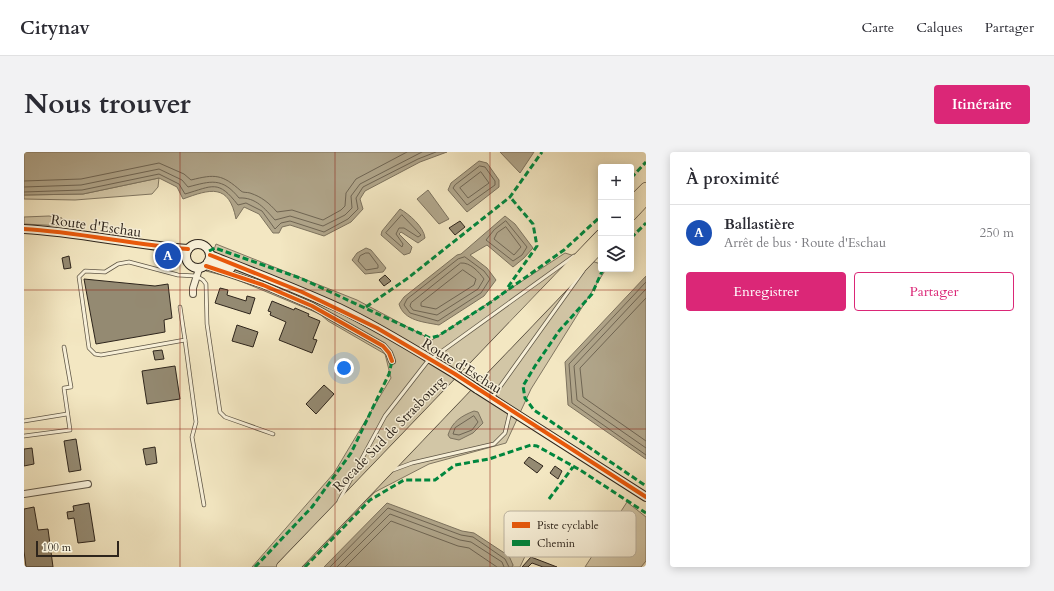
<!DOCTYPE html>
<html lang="fr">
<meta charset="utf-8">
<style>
body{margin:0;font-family:Cardo,serif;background:#f2f2f3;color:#2b2b33}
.controls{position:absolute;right:12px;top:12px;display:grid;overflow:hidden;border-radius:4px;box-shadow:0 2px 10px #0003}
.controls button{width:36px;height:36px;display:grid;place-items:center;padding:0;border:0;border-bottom:1px solid #e1e1e2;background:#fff;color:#2b2b33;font:20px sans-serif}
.scale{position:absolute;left:12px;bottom:10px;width:83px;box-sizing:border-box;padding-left:4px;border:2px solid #2e251c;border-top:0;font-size:11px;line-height:14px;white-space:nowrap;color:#2e251c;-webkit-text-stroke:3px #f7efd7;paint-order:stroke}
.you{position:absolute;left:320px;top:216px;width:14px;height:14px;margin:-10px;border:3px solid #fff;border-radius:50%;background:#1a73e8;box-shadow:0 0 0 6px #1a73e833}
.badge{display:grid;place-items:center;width:26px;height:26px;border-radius:50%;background:#db2777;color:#fff;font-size:13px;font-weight:700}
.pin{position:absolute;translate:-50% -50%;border:2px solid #fff;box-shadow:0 1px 4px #0006}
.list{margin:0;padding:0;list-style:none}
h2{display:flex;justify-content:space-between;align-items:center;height:52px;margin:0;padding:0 16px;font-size:17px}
h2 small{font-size:13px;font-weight:400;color:#7c7c81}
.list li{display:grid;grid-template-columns:26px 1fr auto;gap:12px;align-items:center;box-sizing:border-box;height:56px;padding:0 16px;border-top:1px solid #e1e1e2}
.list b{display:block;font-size:15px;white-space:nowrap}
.list p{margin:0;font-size:13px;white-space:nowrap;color:#7c7c81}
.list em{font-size:13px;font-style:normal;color:#7c7c81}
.actions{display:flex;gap:8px;padding:12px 16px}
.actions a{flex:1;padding:9px 0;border:1px solid #db2777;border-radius:4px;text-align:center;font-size:14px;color:#db2777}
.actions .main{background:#db2777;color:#fff}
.icon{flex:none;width:22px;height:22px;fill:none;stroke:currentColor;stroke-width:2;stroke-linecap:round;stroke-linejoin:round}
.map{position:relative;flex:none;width:622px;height:415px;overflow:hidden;border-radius:4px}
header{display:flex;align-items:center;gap:24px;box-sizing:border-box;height:56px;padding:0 20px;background:#fff;border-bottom:1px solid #e1e1e2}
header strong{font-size:19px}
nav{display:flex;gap:22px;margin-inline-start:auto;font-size:14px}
.intro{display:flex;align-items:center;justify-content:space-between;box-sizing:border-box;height:96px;padding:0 24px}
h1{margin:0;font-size:28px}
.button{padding:10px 18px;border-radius:4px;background:#db2777;color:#fff;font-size:14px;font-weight:700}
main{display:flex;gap:24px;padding:0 24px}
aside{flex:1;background:#fff;border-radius:4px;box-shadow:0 2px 10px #0003}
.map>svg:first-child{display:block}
.green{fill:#d2c6a6;stroke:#807661}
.water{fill:#b0a58a;stroke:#7c725e}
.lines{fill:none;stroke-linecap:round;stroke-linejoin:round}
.shore{stroke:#6f6553;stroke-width:1}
.building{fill:#948a72;stroke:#2e251c}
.lane-casing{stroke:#5f5646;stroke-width:4.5}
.street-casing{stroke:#5f5646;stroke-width:8}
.secondary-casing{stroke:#2e251c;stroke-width:10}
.highway-casing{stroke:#2e251c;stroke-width:12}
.lane{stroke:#f7efd7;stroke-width:3}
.street{stroke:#f7efd7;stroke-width:6}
.secondary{stroke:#f7efd7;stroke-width:8}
.highway{stroke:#f3e7c2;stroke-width:11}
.secondary-bridge-casing{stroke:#2e251c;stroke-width:10;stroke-linecap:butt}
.secondary-bridge{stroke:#f7efd7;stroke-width:8}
.quiet{stroke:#00873e;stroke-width:3;stroke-dasharray:6 3;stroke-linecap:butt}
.cycleway-casing{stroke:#f7efd7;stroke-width:6}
.cycleway{stroke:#e8590c;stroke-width:4}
.grid{fill:none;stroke:#8f2418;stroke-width:1;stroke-opacity:0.55}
.labels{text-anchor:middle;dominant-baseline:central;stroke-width:3;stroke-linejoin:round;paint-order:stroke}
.street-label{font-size:14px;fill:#2e251c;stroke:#f7efd7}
.key{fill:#f7efd7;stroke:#bbb29f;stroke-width:1}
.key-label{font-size:11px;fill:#2e251c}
</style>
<header>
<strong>Citynav</strong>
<nav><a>Carte</a><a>Calques</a><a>Partager</a></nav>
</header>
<div class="intro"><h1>Nous trouver</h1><a class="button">Itinéraire</a></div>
<main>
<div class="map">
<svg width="622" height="415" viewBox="0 0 622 415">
<rect width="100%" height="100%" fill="#f3e7c2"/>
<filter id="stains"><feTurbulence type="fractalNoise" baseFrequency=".005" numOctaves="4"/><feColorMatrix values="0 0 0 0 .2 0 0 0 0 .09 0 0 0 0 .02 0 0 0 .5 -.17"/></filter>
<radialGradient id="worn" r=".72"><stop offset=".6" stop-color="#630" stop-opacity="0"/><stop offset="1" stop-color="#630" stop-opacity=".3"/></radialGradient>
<g class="green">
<path d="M135,26L134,35L128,42L51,48L0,47V43L59,42Z"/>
<path d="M25,64L38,66L39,74L0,72V65Z"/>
<path d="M192,92L333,148L408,188L541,101L577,112V117H582L507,237L482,291L405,312L351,340L280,415H228L310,321L367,226L361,202L304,169L296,162L209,126L182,119Z"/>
<path d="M603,350L622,365V409L617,415H561Z"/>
<path d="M484,391L503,400L496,415H488L489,413L480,401Z"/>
</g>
<g class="water">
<path d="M0,0H423L396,10L341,39L336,47L339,57L327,70L300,84L266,73L258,75L255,81H249L235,62L220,55L212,67C205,31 186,37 159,47L153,35L135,26L59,42L0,43Z"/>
<path d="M476,0H510L496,21Z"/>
<path d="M455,9L463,11L475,28V35L443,60L424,38L427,31Z"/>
<path d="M404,38L425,67L415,72L393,47Z"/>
<path d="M376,57C385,62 400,75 401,86L394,91L377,80L375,82L388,95L386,101L380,103L357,83L358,79Z"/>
<path d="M481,64L491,72L509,96L500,106L489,115L463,93L446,103L463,116L472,128L460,144L415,173C400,170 380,169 375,152L380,145L433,103L437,102Z"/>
<path d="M342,96L347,98L362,116L359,120L341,122L328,108L333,101Z"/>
<path d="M622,124V307L544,253L541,210Z"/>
<path d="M450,259L454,260L459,271L449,281L435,288L426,286L424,283C428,270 437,264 450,259Z"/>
<path d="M363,351L438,379L450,381L485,404L489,413L488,415H300Z"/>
</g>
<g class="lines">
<g class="shore">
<path d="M456,14L461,15L471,29V33L443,53L429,36L431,33Z"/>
<path d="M457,20L465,31L444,46L436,36Z"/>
<path d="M0,29L57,27L135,11L160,22L167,28C191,22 198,22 217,39C219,41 223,40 226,41C238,45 245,51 253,60L268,58L299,68L317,58L321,54L322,41L332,27L383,0"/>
<path d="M0,35L57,33L135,17L158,28L164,35C187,29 198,25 215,46C232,45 241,57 251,68L266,64L299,74L321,63L328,56L327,44L336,32L398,0"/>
<path d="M0,40L58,38L135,22L155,32L161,42C189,34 194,27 214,53L222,51L238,59L251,77L257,71L266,69L300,80L324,67L334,57L332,46L339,35L394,7L412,0"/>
<path d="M378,63L397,83L394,85L380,76H375L372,82L379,92L378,95L362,81Z"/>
<path d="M482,69L503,95L498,103L489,109L462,88L470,78Z"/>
<path d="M482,75L497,95L490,103L470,87L473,81Z"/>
<path d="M342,101H345L354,113V116L342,118L334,109L336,104Z"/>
<path d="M441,105L460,119L466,127L457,141L414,169L386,161L380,153L383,147L434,107Z"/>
<path d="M437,111C446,110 455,120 460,127L454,137L413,163L389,158L386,154L387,151Z"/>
<path d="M439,118L452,127L450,133L412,157L397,154V151Z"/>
<path d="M622,130L545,212L548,251L622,303"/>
<path d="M622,137L550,214L553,248L622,296"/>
<path d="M622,146L556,216L559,245L622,289"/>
<path d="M450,264L454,270L448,278L435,283L429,282L431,276Z"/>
<path d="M306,415L364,356L437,383L449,385L481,407L485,415"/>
<path d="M313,415L366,362L436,388L447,390L478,410L480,415"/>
<path d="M321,415L367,369L434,394L445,396L473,415"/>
</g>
</g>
<g class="building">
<path d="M436,69L441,75L431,83L425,76Z"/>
<path d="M45,104L47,116L40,117L38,106Z"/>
<path d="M361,123L367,129L360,134L355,128Z"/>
<path d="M60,127L131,134L144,132L148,166L140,168L141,180L72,192Z"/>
<path d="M196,136L204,138L203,143L222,149L223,144L231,146L226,162L191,151Z"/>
<path d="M248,149L270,158L271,156L285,162L284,164L296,169L289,187L293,188L288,201L255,188L262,170L246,163L247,160L244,159Z"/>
<path d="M213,173L234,180L229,195L208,189Z"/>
<path d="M138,198L140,207L131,208L129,199Z"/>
<path d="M151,214L156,247L123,252L118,219Z"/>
<path d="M300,233L310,242L292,262L282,252Z"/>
<path d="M52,287L57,318L45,320L40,289Z"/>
<path d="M131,295L133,311L122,313L119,297Z"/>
<path d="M8,296L10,312L0,314V297Z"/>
<path d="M505,305L519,314L513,321L500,311Z"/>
<path d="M531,314L538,319L534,327L526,321Z"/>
<path d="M65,351L71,389L54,391L50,366L44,367L43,360L50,359L49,354Z"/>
<path d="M10,355L14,378L24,377L29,415H2L0,399V357Z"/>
<path d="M507,405L533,415H519L508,411L504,415H498Z"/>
</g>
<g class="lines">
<defs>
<g id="lane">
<path d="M156,155L161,188L77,203L71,202L65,196L55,125L61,119L81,120L94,112L105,110L154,123L172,124L179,128L182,132L183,172L196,260L201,265L249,282"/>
<path d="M161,188L172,270L168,285L180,353"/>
<path d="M468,246L559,119"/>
<path d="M0,269L43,262"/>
<path d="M0,284L46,278L40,236L47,235L40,195"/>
<path d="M369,318L388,311L470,292L481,281L486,260"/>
<path d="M315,349L361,264L403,210L550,104"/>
</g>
<g id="street">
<path d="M182,114L239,133L288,154L359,194L365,201L368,209"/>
<path d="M169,142V136L175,117"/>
<path d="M0,342L64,332"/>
</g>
<g id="secondary">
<path d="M0,77C55,80 109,93 164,97"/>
<circle cx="174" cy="104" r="12"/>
<path d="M186,103C229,120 273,137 315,156C355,175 393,199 431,222"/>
<path d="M184,110L207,116"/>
<path d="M453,237L622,345"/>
</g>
<g id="highway">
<path d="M607,51L622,36"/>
<path d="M607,63L622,47"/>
<path d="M258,415L577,83"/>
<path d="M270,415L577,94"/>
</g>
</defs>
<use href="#lane" class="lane-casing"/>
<use href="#street" class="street-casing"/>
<use href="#secondary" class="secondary-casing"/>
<use href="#highway" class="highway-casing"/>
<use href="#lane" class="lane"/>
<use href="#street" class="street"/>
<use href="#secondary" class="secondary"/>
<use href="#highway" class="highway"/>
<defs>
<path id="secondary-bridge" d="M431,222L453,237"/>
</defs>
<use href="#secondary-bridge" class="secondary-bridge-casing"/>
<use href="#secondary-bridge" class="secondary-bridge"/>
<g class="quiet">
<path d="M607,26L622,10"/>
<path d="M607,86L622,71"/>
<path d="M185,99L191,96L276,126L406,186L414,184L464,152L540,98L577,64"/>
<path d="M579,117L568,142L535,179L511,214L499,234L501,246L510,258L622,334"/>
<path d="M484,135L513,94L509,72L486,45"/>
<path d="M342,155L384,126L486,45L518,0"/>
<path d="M525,347L549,315"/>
<path d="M231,415L288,355L327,301L365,222L368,209"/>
<path d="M281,415L346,348L380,328H411L431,313L465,307L507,293L513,294L556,318L622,361"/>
</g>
<defs>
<g id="cycleway">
<path d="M0,77C55,80 109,93 164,97"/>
<path d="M186,103L278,140L353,176L431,222L622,345"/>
<path d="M182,114L239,133L288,154L359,194L365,201L368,209"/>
</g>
</defs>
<use href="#cycleway" class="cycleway-casing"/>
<use href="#cycleway" class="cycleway"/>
</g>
<path class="grid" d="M156,0V415M311,0V415M466,0V415M0,138H622M0,277H622"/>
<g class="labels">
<g class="street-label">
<text transform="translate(72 74) rotate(8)">Route d'Eschau</text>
<text transform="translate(438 214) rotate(32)">Route d'Eschau</text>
<text transform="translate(365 282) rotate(-46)">Rocade Sud de Strasbourg</text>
</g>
</g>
<rect x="480" y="359" width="132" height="46" rx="6" class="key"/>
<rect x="488" y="370" width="18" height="6" fill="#e8590c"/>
<rect x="488" y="388" width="18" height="6" fill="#00873e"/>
<g class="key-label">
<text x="513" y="377">Piste cyclable</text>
<text x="513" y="395">Chemin</text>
</g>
<rect width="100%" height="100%" filter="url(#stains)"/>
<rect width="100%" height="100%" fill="url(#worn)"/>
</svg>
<div class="controls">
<button>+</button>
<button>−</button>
<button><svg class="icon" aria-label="layers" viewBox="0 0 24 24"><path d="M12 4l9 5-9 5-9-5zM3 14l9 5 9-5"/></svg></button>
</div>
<div class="scale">100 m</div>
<div class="you"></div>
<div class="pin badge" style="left:144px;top:104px;background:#1a4fb4">A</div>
</div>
<aside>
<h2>À proximité<small></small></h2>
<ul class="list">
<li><span class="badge" style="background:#1a4fb4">A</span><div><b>Ballastière</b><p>Arrêt de bus · Route d'Eschau</p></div><em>250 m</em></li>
</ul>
<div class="actions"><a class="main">Enregistrer</a><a>Partager</a></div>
</aside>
</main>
